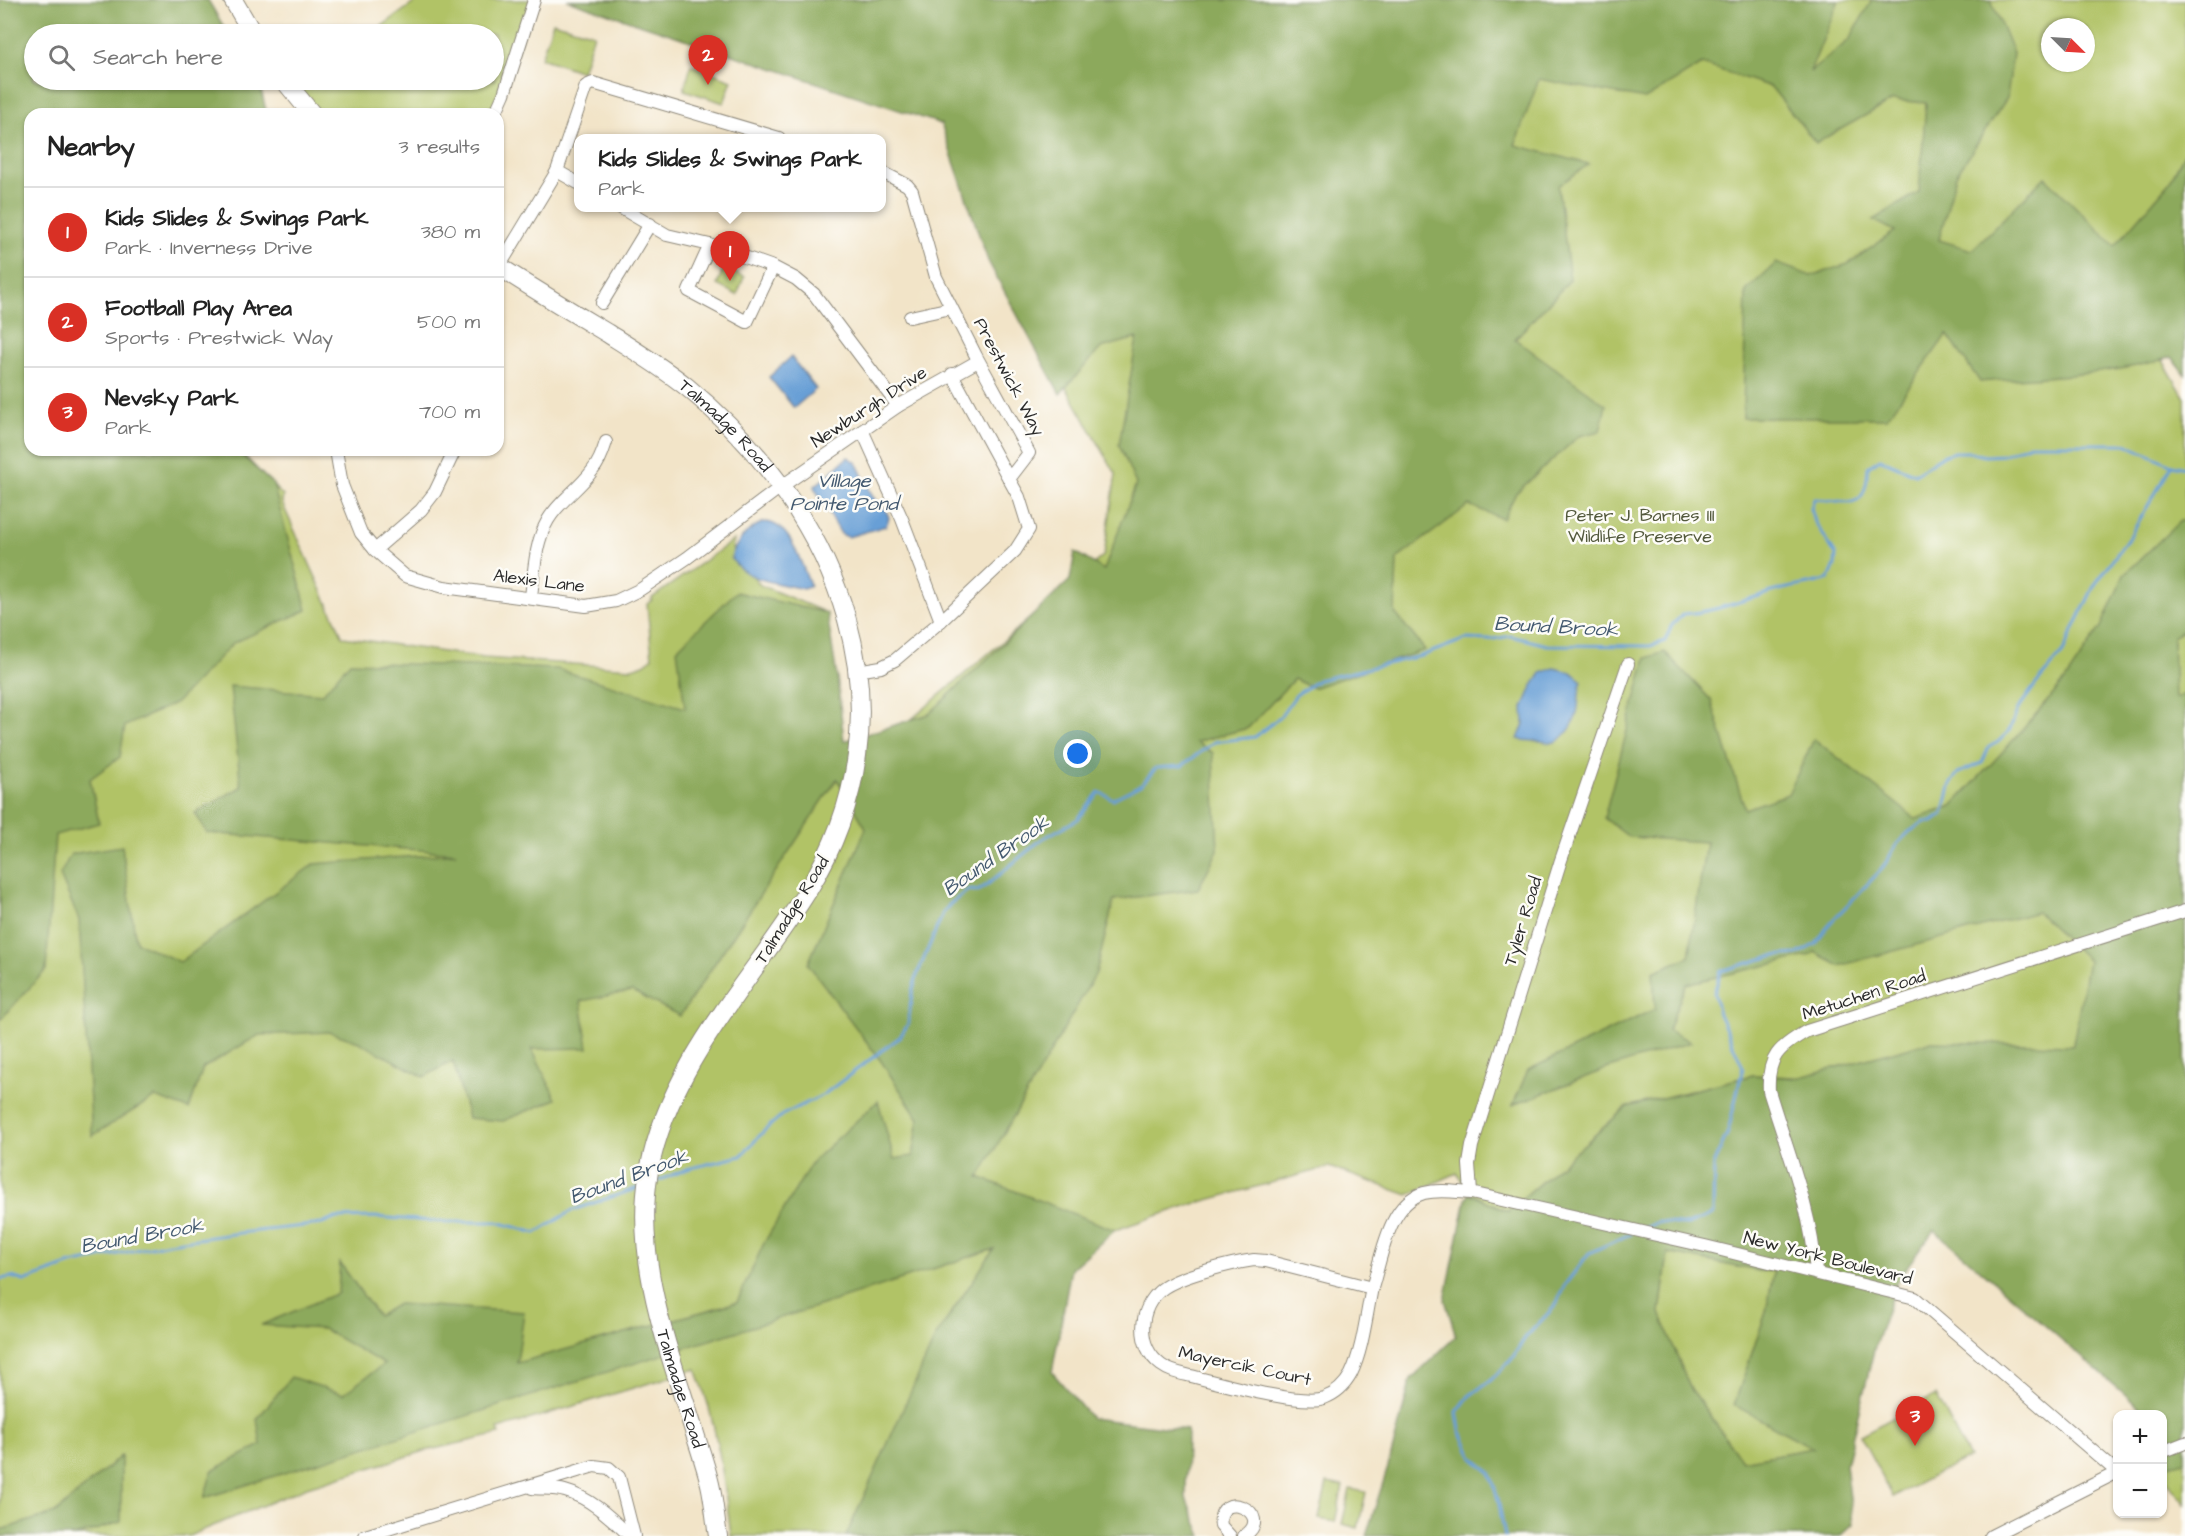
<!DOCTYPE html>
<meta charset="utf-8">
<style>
body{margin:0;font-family:"Architects Daughter",sans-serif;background:#f2f2f2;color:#222}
.controls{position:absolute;right:18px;bottom:18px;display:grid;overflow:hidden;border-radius:12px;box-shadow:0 2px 4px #0004}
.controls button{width:54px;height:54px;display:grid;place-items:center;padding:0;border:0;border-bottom:2px solid #e0e0e0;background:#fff;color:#222;font:30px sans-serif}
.compass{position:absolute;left:2041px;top:18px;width:54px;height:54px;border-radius:50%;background:#fff;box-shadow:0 2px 4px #0004;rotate:114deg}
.you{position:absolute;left:1078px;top:754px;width:21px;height:21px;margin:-15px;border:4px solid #fff;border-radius:50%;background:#1a73e8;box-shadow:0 0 0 9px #1a73e833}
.badge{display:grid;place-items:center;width:39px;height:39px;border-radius:50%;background:#d93025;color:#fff;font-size:20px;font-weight:700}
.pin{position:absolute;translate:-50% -50px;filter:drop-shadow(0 2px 3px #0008)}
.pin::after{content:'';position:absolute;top:32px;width:21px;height:18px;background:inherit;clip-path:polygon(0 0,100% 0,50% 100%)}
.popup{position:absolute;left:574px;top:134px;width:312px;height:78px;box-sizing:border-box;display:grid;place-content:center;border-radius:12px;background:#fff;filter:drop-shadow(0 2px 4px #0005);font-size:20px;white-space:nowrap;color:#767676}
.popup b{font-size:22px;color:#222}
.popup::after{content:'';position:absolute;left:50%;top:100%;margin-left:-12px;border:12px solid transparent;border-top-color:#fff}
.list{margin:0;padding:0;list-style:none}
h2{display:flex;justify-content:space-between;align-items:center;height:78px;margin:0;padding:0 24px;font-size:26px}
h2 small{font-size:20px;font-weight:400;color:#767676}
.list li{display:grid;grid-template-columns:39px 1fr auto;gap:18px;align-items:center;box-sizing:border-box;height:90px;padding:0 24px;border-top:2px solid #e0e0e0}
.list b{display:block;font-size:22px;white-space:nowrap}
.list p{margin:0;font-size:20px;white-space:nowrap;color:#767676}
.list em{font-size:20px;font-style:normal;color:#767676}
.icon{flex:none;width:33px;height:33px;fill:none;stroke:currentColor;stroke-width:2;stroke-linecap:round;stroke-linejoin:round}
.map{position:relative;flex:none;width:2185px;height:1536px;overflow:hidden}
.search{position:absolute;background:#fff;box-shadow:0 2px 4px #0004;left:24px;top:24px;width:480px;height:66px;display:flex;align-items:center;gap:15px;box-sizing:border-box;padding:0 21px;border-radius:33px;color:#767676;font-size:22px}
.panel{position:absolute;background:#fff;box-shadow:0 2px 4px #0004;left:24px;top:108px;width:480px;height:348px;border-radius:18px}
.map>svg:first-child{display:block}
.green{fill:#b1c366;stroke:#6e7748;stroke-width:1.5;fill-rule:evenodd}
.forest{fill:#8ca95b;stroke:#5c6a43;stroke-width:1.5;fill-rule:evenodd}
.water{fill:#689fd6;stroke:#4a6580;stroke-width:1.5}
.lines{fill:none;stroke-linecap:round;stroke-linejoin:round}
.stream{stroke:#689fd6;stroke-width:3}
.street-casing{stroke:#8e887a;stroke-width:14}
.secondary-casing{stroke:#8e887a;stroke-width:20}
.street{stroke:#fff;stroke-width:12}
.secondary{stroke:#fff;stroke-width:18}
.labels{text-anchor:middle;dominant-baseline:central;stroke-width:5;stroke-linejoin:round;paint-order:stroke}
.street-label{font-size:18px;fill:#2b2b2b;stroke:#fdfcf7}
.park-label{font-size:18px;fill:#53593d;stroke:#fdfcf7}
.water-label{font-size:20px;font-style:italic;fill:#43596f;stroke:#fdfcf7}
</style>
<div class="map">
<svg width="2185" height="1536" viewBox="0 0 2185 1536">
<rect width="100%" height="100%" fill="#fdfcf7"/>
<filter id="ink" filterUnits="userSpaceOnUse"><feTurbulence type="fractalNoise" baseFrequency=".0167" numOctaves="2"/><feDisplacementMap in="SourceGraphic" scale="12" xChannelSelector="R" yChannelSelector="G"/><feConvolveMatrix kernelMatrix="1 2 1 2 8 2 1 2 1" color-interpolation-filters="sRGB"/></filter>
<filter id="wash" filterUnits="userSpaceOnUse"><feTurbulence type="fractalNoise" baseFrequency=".008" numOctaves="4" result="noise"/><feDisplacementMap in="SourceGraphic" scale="24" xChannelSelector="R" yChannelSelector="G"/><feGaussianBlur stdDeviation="1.35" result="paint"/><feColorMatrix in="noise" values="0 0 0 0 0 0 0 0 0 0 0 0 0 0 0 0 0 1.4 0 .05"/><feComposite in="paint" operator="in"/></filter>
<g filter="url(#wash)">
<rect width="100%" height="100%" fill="#f2e4c8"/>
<g class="green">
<path d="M0,0L34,34V80L30,114V450H239L283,496L282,503L343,637L484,658L632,668L644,664L652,658L647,604L652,600V598L734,540L732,548L760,585L827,613L772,601L839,781L1104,555L1116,474L991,257L947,125L571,0H2185V309L2152,342L2185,398V1096L1753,1075L1627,1107L1508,1211L1469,1193L1457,1173L1408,1195L1329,1167L1186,1206L1115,1230L1106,1227L983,1267L936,1336L1149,1536H731C724,1480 717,1421 696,1369L498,1429L500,1434L425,1451L307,1487L189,1536H0ZM2050,27H2086V63H2050Z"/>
<path d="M418,0H534L495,114H318L297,89L310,80H494V34H371Z"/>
<path d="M553,22L594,34L582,72L541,58Z"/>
<path d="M691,65L732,80L724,103L684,90Z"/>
<path d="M724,267L744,277L737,295L717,285Z"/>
<path d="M1668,1253L1759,1271H1774L1766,1312L1814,1448L1742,1461L1690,1388L1660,1313Z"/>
<path d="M1936,1395L1969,1458L1893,1497L1860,1435Z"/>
<path d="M2185,1450V1504L2163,1475V1461Z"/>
<path d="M1327,1483L1343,1486L1335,1522L1319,1519Z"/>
<path d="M1350,1489L1366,1492L1358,1528L1342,1524Z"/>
</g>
<g class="forest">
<path d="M0,0H208L228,34H34V80H255L261,90L267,114H30V450H236L273,484L307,610L233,643L176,703L125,726L120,757L90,779L99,823L55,835L46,970L0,1020Z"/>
<path d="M567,0H1839L1810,72L1849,40L1872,0H1991L2013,53L2007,98L1956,175L1939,240L1972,250L2045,177L2115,246L2169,183L2185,152V375L2172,357C2111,376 2043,376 1980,382L1947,334L1887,418H1743L1746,291L1776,263L1811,276L1848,264L1895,231L1873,220L1919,192L1926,103L1893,100L1816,143L1771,87L1702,64L1645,99L1539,79L1515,145L1589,164L1558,186L1570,280L1515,339L1606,405L1600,431L1579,436L1516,493L1503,519L1469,505L1397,559L1395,613L1425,650L1313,688L1294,679L1248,728L1196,742L1213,753L1218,850L1198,889L1114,900L1096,973L979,1177L1115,1230L1071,1269L1052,1372L1091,1418L1187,1430L1186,1498L1202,1536H846L936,1336L994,1249L828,1303L204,1498L212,1471L261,1445L257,1419L291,1377L343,1394L384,1364L323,1329L261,1325L338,1293L340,1263L378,1316L398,1304L524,1312L517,1363L737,1302L764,1243L812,1162L878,1101L894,1159L913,1156L919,1119L881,1061L808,964L866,828L837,779L680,1016L632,991L581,1001L588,1048L532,1049L556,1099L503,1121L468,1118L453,1061L424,1077L359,1042L330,1032L259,1035L203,1068L189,1109L155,1097L92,1136L79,920L60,875L71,854L122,846L136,942L180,962L314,864L456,853L207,833L195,813L241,787L230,686L322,694L350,662L557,669L685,708L677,649L736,592L827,613L837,677L844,741L929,714L1070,580L1075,552L1104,570L1136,484L1119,445L1137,338L1101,348L1060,394L988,261L941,124Z"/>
<path d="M2180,521H2185V630L2173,637L2175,698L2185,694V1461L2163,1466L2162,1414H2148L1934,1230L1898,1279L1875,1346L1846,1464L1853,1524L1840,1536H1366L1388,1467L1411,1379L1456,1336L1445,1300L1466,1199L1469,1193L1508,1211L1627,1107L1753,1075L1797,1078L1929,1042L2073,1045L2088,960L2037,912L1839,966L1815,952L1811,955L1686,984L1668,1030L1691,1042L1609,1068L1513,1105L1528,1070L1655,1009L1653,972L1689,957L1706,842L1629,837L1604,818L1646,658L1665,652L1711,700L1745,809L1788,794L1814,739L1916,819L1952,806L2008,746L2064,682L2101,627L2124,575ZM1668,1253L1759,1271H1774L1766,1312L1734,1405L1813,1448L1742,1461L1690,1388L1660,1313Z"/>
<path d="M121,1456V1522L76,1536H0V1530L55,1513Z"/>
</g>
<g class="water">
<path d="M791,357L816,389L794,408L769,377Z"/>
<path d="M848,457L856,462L873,497L886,510L889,518L886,526L848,537L841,534L814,487Z"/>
<path d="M765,522C791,523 801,564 810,585L809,587L803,589C779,583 745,581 731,558C736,541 749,527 765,522Z"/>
<path d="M1554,668L1571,672L1582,681C1577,694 1580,701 1577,713C1574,725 1564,742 1550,743C1547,743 1544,741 1541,741C1533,740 1527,742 1518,739L1524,724L1523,708L1532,687L1541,673Z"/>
</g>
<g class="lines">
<g class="stream">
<path d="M655,1182L687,1169L741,1156L765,1130L782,1115L823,1095L900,1037L908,1024L912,993L917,975L943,913L950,904L968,890L978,891L988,884L1042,839L1078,819L1099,792L1113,799L1142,784L1156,768L1182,766L1214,742L1255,737L1281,716L1296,695L1318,680L1421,656L1466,639L1487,640L1511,636L1547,645L1650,646L1665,641L1672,625L1683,614C1718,612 1750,597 1783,589C1798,585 1814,584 1829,579L1835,565L1836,555L1815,522L1811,508L1814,499C1848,499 1866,516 1868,467L1880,459L1915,474L1942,456L1955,452H1969L1985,456L2003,455L2030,444H2125L2172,465L2185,468"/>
<path d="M1645,1228L1658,1222L1688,1225L1713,1214L1714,1162L1728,1132L1743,1067L1719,1014L1714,993L1721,971L1772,956L1797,954L1816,944L1830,923L1882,869L1897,844L1909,832L1924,822H1932L1943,814L1951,783L1958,773L1982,763L1989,747L1998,742L2009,731L2018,709L2036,684L2062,654L2094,586L2130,536L2172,465"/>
<path d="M0,1279L12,1277L24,1281L71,1264L169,1243L239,1233L322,1224L336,1218L374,1217L447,1222H497L536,1233L573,1210L641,1187"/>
<path d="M1505,1536L1498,1499L1490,1472L1473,1458L1460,1430L1457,1412L1469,1396L1491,1380L1511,1360L1525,1338L1556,1305L1564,1286L1589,1253L1630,1234"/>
</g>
</g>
</g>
<g filter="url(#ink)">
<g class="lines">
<defs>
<g id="street">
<path d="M495,114L504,94L534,0"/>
<path d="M557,171L578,183"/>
<path d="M621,208L667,235L710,245L773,267L796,279L814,294L898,406"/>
<path d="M710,245L689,291L747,322L773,267"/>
<path d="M499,267L557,171L586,86L593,83L779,138"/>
<path d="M602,303L650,224"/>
<path d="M910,317L951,308"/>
<path d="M952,374L1009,479"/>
<path d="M863,432L902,519L941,621"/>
<path d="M336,450L342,485L361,533L375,550L405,576L444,587L586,606L616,601L641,589L687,558L782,486L898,406L978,361"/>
<path d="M375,550L421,510L435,492L455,450"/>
<path d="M531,597C534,572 535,542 548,520C559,501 579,489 592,471C599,463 603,452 606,442"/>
<path d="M857,671L881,667L895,660L941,621L1015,551L1029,529L1019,497L1009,479L1029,453L976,356L936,277L912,191L907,185L882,172"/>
<path d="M1471,1193L1469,1164L1472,1146L1560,863L1628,664"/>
<path d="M1254,1260L1266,1261L1372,1288C1366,1316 1363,1349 1351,1374C1345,1385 1335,1394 1324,1398C1299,1406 1216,1382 1187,1375C1178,1373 1169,1371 1161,1365C1136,1346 1138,1308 1162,1289C1179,1276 1232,1263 1254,1260Z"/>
<path d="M1816,1273C1812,1211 1787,1150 1769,1091C1767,1057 1779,1047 1807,1031L2185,911"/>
<path d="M1372,1288C1382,1257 1388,1203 1424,1193C1439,1189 1456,1192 1471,1193L1705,1246L1915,1298L2117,1472"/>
<path d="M2162,1452L2185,1443"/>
<path d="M532,1488C543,1489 555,1488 565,1491C591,1498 611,1518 630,1536"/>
<path d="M365,1536L594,1466L609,1468L619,1477L634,1536"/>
<path d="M1230,1536L1221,1526C1215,1486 1278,1513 1244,1536"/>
<path d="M1991,1536L2118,1472"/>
</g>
<g id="secondary">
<path d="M233,0L253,34"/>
<path d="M284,80L312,114"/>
<path id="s1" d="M498,266C534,289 570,311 607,333C634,350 662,367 687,387C841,514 919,710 807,892C751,981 669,1064 649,1171C633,1260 669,1350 695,1434C700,1450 706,1467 710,1484C714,1501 715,1519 718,1536"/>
</g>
</defs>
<use href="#street" class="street-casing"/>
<use href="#secondary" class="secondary-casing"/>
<use href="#street" class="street"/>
<use href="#secondary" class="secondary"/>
</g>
</g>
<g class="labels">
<g class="street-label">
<text transform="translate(1009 377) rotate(62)">Prestwick Way</text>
<text transform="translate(869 407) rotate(-33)">Newburgh Drive</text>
<text stroke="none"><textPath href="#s1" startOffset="279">Talmadge Road</textPath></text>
<text transform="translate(539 581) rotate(7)">Alexis Lane</text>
<text transform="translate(792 910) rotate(-58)">Talmadge Road</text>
<text transform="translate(1523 921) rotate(-73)">Tyler Road</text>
<text transform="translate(1864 995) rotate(-18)">Metuchen Road</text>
<text transform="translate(1828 1258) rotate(14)">New York Boulevard</text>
<text transform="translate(1245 1366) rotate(12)">Mayercik Court</text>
<text stroke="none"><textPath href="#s1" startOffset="1340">Talmadge Road</textPath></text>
</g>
<g class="park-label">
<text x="1640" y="515">Peter J. Barnes III<tspan x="1640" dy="21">Wildlife Preserve</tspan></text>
</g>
<g class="water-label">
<text x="844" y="481">Village<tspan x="844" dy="23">Pointe Pond</tspan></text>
<text transform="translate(1556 627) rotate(3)">Bound Brook</text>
<text transform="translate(996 856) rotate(-35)">Bound Brook</text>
<text transform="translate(629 1177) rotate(-20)">Bound Brook</text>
<text transform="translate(142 1236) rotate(-10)">Bound Brook</text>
</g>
</g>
</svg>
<div class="controls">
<button>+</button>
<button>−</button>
</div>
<svg class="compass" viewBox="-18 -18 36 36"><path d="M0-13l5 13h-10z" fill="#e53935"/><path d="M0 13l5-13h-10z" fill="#767676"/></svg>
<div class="you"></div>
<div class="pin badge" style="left:730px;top:281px">1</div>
<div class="popup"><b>Kids Slides &amp; Swings Park</b>Park</div>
<div class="pin badge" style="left:708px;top:85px">2</div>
<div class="pin badge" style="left:1915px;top:1446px">3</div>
<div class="search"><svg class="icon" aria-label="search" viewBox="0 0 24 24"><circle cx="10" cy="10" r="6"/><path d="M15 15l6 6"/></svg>Search here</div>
<section class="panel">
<h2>Nearby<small>3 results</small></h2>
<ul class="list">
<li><span class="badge">1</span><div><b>Kids Slides &amp; Swings Park</b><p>Park · Inverness Drive</p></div><em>380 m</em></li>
<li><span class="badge">2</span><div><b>Football Play Area</b><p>Sports · Prestwick Way</p></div><em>500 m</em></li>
<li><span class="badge">3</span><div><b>Nevsky Park</b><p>Park</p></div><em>700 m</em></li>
</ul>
</section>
</div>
